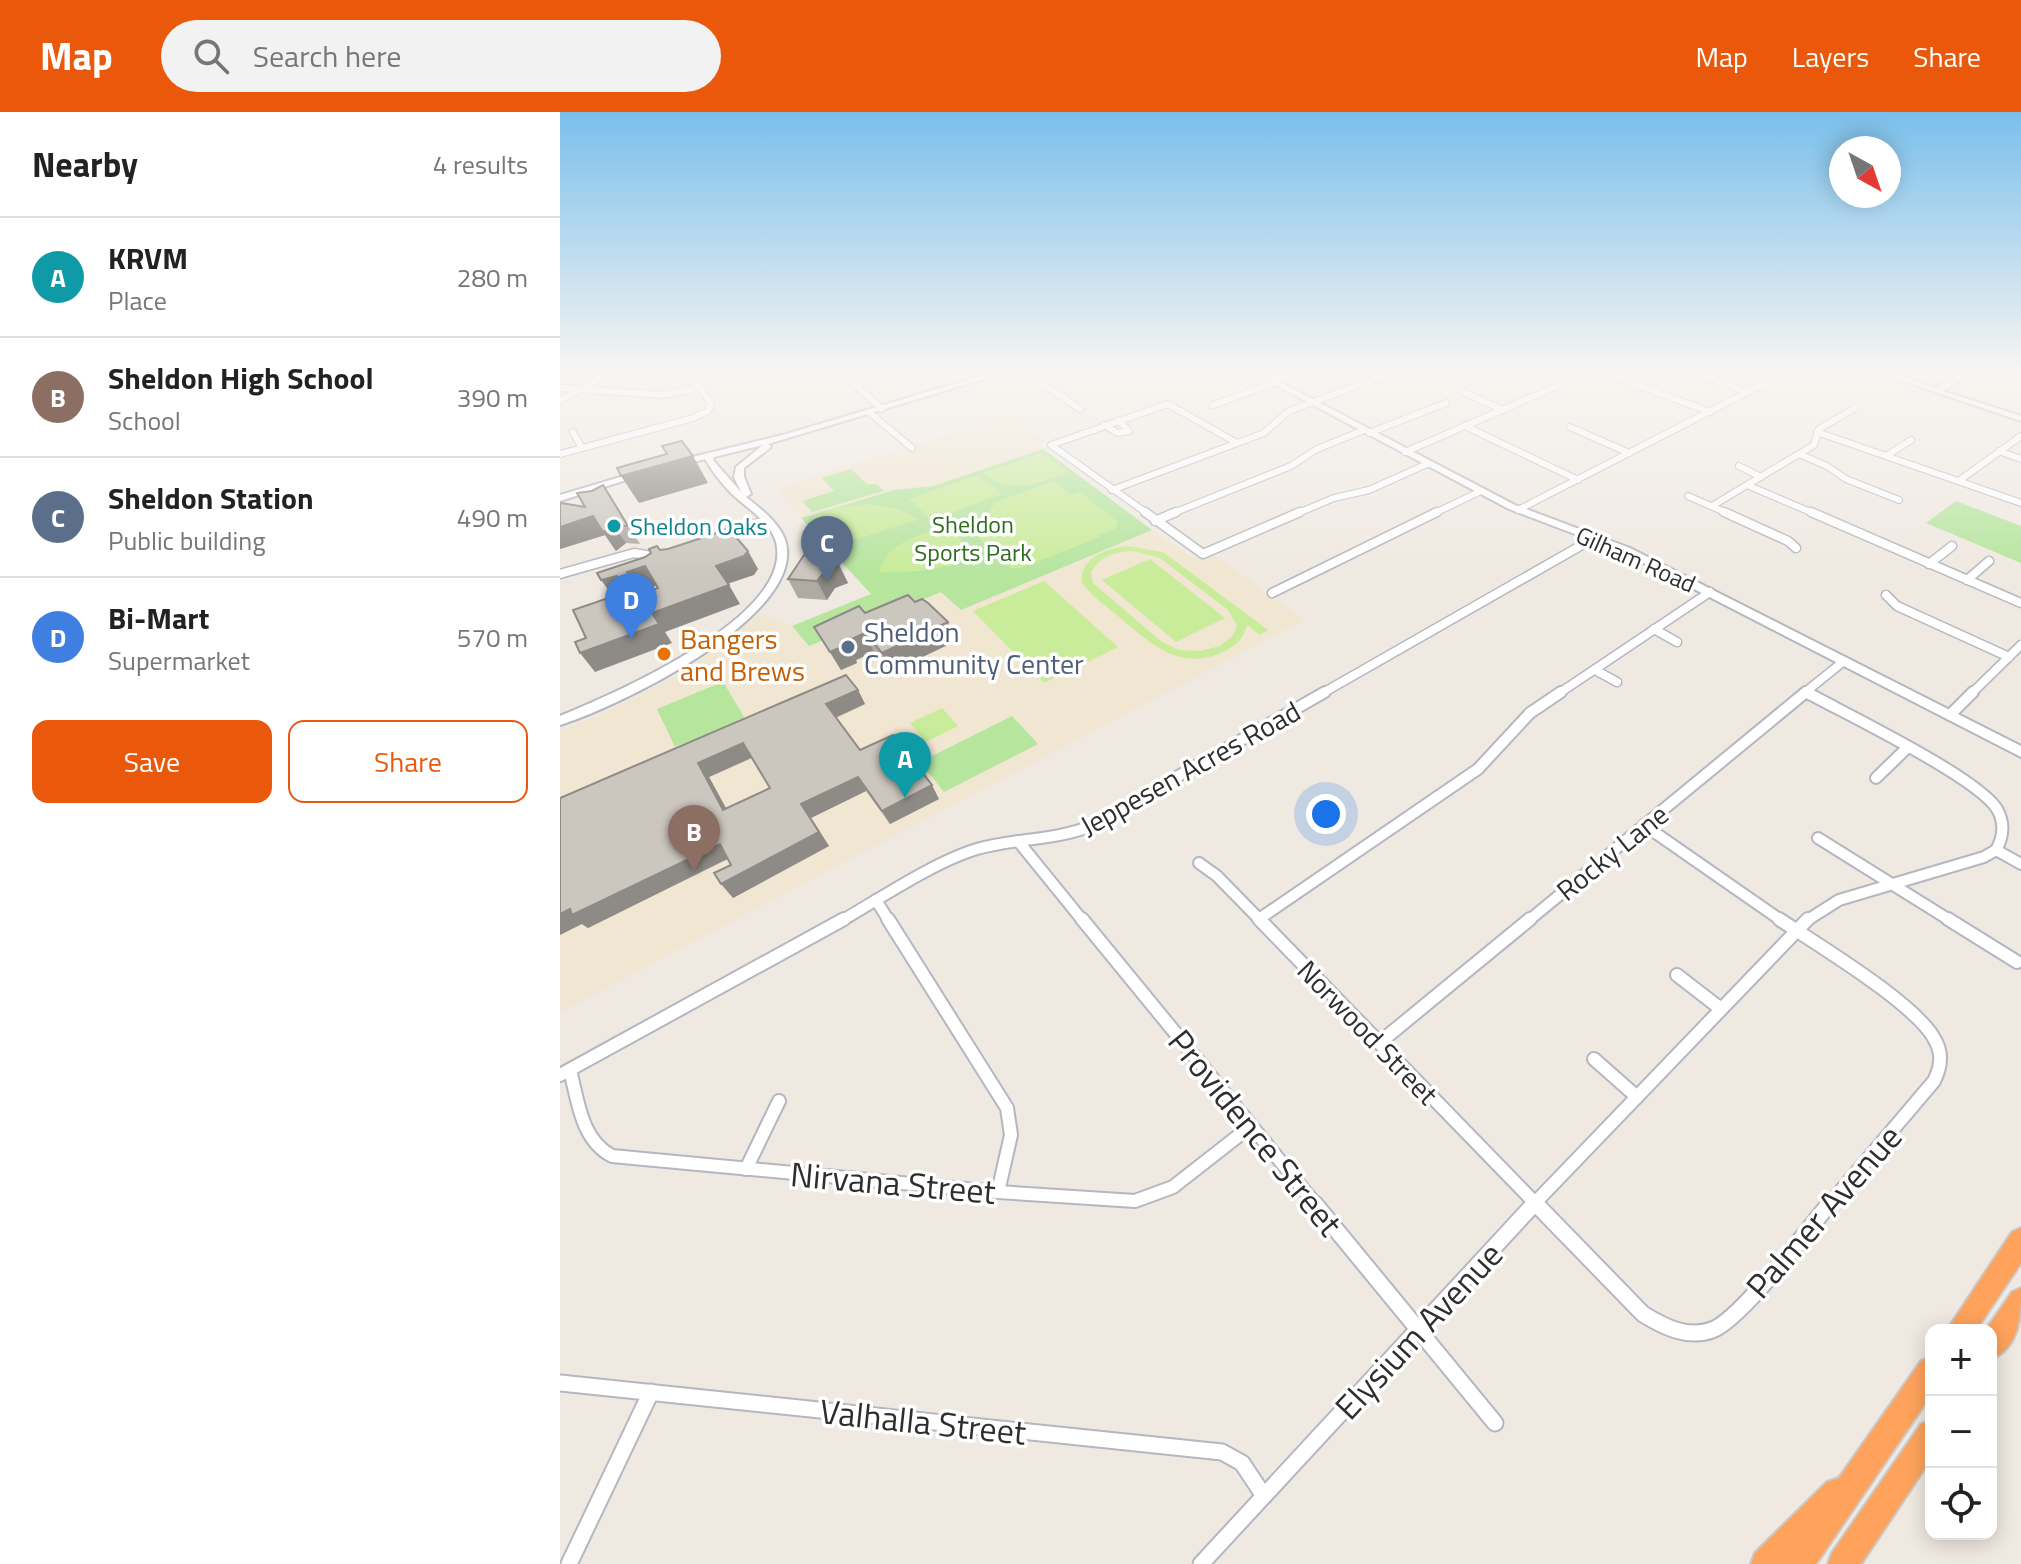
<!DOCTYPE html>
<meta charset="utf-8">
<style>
body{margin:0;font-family:"Titillium Web",sans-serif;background:#f2f2f2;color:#222}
.controls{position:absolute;right:24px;bottom:24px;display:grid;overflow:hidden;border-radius:16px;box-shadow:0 4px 20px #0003}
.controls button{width:72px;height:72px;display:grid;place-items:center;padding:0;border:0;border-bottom:2px solid #e0e0e0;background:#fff;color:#222;font:40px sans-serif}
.compass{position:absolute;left:1269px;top:24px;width:72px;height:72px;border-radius:50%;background:#fff;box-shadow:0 4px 20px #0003;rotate:140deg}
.you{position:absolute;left:766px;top:702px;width:28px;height:28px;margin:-20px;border:6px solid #fff;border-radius:50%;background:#1a73e8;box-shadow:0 0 0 12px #1a73e833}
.badge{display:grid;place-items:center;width:52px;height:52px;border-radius:50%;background:#ea580c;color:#fff;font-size:26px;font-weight:700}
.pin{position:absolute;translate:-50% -66px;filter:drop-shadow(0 2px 4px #0008)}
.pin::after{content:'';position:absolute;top:42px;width:28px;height:24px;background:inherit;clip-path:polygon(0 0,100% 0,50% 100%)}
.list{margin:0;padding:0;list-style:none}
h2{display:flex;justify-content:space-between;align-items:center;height:104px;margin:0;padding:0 32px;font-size:34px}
h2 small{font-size:26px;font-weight:400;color:#767676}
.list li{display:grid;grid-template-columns:52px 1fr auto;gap:24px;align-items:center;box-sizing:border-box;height:120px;padding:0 32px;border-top:2px solid #e0e0e0}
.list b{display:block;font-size:30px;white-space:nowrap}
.list p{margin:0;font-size:26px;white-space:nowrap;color:#767676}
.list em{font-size:26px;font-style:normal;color:#767676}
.actions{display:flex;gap:16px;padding:24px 32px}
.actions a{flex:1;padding:18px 0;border:2px solid #ea580c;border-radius:16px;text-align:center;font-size:28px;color:#ea580c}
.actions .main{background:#ea580c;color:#fff}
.icon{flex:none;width:44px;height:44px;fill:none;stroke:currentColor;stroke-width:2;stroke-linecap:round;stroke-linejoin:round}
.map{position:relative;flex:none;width:1461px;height:1452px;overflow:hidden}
header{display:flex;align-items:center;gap:48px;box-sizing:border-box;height:112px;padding:0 40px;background:#ea580c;color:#fff}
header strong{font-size:38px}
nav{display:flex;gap:44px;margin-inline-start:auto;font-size:28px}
.search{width:560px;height:72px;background:#f2f2f2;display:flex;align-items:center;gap:20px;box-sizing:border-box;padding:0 28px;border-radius:44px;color:#767676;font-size:30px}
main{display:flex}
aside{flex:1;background:#fff}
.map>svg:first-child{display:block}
.education{fill:#f0e6d1}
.green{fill:#b6e59e}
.pitch{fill:#c9ec9a;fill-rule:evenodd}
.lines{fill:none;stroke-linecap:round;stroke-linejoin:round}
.street-far4-casing{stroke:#b4b7c1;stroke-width:8}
.street-far3-casing{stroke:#b4b7c1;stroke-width:11}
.street-far2-casing{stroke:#b4b7c1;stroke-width:14}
.street-far1-casing{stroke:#b4b7c1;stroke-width:16}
.street-casing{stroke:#b4b7c1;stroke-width:19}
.secondary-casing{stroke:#b4b7c1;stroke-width:4}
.highway-casing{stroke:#c9c9c9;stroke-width:4}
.street-far4{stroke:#fff;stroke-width:6}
.street-far3{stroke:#fff;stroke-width:8}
.street-far2{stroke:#fff;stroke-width:10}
.street-far1{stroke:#fff;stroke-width:12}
.street{stroke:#fff;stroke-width:15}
.secondary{fill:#fff;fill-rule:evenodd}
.highway{fill:#ffa35c;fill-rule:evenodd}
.wall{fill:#afaba4;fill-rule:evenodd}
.shaded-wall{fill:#8e8b86}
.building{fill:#cbc7bf;stroke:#8e8b86;stroke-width:2;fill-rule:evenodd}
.culture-dot{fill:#0f9aa8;stroke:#fff;stroke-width:3}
.service-dot{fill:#5c6f8a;stroke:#fff;stroke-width:3}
.food-dot{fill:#e8710a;stroke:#fff;stroke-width:3}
.labels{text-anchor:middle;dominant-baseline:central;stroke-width:7;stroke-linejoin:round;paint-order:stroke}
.far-park-label{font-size:24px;fill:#2c6e1b;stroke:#fff}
.far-culture-label{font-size:24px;fill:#0d838f;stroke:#fff;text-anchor:start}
.far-street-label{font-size:24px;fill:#2e2e2e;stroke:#fff}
.service-label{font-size:28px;fill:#4e5e75;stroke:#fff;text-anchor:start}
.food-label{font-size:28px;fill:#c56008;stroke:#fff;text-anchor:start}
.street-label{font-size:28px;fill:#2e2e2e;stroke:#fff}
.near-street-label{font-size:34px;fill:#2e2e2e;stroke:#fff}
</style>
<header>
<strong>Map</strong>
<div class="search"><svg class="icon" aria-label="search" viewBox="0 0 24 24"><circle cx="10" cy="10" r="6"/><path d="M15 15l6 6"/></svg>Search here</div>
<nav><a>Map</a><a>Layers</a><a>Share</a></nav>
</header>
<main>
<aside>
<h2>Nearby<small>4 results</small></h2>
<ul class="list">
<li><span class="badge" style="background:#0f9aa8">A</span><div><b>KRVM</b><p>Place</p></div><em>280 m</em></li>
<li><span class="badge" style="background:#8d6e63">B</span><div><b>Sheldon High School</b><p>School</p></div><em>390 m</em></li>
<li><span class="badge" style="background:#5c6f8a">C</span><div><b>Sheldon Station</b><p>Public building</p></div><em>490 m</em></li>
<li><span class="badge" style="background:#3f7fe0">D</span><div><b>Bi-Mart</b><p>Supermarket</p></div><em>570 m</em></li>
</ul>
<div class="actions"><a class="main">Save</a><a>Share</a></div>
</aside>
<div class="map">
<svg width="1461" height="1452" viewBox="0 0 1461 1452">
<rect width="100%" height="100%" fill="#efe9e1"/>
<g class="education">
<path d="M449,303L485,330L477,332L483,337L378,373L274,395L241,406L216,377Z"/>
<path d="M592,418L629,443L641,447L655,444L744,508L0,900V618L42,602L107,569L166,530L197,503L232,514L249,534L381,480L402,498Z"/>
</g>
<g class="green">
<path d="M483,337L592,418L401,498L381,480L249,534L232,514L311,482L241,406L334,378L373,374Z"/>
<path d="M291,357L307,372H317L324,379L252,400L242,389L274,379L262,366Z"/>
<path d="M1396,389L1461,414V451L1366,411Z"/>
<path d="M160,571L165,573L184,605L182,609L115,635L97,597Z"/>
<path d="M452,604L478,632L384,680L360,650Z"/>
</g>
<g class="pitch">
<path d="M480,341L509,360C479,371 451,384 423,361Z"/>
<path d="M418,363L442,382L371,408L349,387Z"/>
<path d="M494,369L511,383L520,380L558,410L555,417L538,423L540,425L461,456H451L417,424L435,390Z"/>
<path d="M306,392C325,394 342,395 357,408L281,432L253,403L275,396Z"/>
<path d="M398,414L402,435L398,452L360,459L319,461C325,428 370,418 398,414Z"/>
<path d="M566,434L603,440L708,518L700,523L687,513C684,526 676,534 663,540C619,560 590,531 558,504C546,494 530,483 522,470C520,445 546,437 566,434ZM573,439L600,446L668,498L677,514L673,523L660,534L640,539L619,538L602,530L533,471L531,460C540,444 556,440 573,439Z"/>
<path d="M590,447L665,506L616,530L542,468Z"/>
<path d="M484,469L558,535L484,571L413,499Z"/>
<path d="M382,596L398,614L366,630L350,611Z"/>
</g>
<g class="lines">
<defs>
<g id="street-far4">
<path d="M463,258L520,297"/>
<path d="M1038,258L1150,300"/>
<path d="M1129,258L1187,280"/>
<path d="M311,268L295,273L322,297"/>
<path d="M712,270L744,258"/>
<path d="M0,276L104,283L141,275"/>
<path d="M903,280L943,298"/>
<path d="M0,288L30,273L50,258"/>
<path d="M653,293L713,271"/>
<path d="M309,300L352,336"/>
<path d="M544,313L558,321L569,319L558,308"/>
<path d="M905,314L1018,368"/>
<path d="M1010,315L1069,341"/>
<path d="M13,320L22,336"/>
<path d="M1257,320L1461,391"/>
<path d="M809,321L886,291"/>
<path d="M1439,339L1461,347"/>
<path d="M845,340L1009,269"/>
<path d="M0,342L133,306L148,299L151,291L126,258"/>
<path d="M1239,342L1267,354L1286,367L1339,388"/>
<path d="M1326,344L1351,328"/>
<path d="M1179,354L1201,365"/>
<path d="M1400,368L1461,324"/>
<path d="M1187,373L1255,402"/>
<path d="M552,378L704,321L729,299L839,258"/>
<path d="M1128,384L1169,402"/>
<path d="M1152,394L1254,333L1259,317L1295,296"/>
<path d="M958,398L1230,258"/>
<path d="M588,402L491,333L608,292L677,331"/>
<path d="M611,402L731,354L757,337L804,318"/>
<path d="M736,402L774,386L809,378L867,352"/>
<path d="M873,402L921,379"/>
</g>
<g id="street-far3">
<path d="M585,400L643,442L740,400"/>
<path d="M1164,400L1228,429L1236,436"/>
<path d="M1251,400L1461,491"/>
<path d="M595,409L616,400"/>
<path d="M161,423L205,409"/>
<path d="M1369,452L1392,434"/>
<path d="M0,462L74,441L97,445"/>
<path d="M1407,468L1429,449"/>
<path d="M712,481L877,400"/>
<path d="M1326,483L1337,494L1449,545"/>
<path d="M1094,517L1117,530"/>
<path d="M1035,558L1057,570"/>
<path d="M1246,580L1250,582"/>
<path d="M761,582L1036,425"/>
<path d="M998,582L1150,480"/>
<path d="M1243,582L1284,549"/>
<path d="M1411,582L1461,533"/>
</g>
<g id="street-far2">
<path d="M1246,580C1286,602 1417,665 1437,697C1445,711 1444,724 1436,738L1461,752"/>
<path d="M1390,603L1413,580"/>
<path d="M1316,666L1348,635"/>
<path d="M1084,713L1222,809"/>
<path d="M1258,726L1391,809"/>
<path d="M458,729L523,809"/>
<path d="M639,751L657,764L701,809"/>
<path d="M316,788L329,809"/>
<path d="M699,807L918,657L970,601L1001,580"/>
<path d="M281,809C319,787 376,749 417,737C454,726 494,729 531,714L765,580"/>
<path d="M968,809L1246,580"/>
<path d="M1246,809L1279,788L1424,745L1436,738"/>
</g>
<g id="street-far1">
<path d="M328,807L447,996L451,1023L438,1080"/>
<path d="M522,807L757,1094"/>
<path d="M699,807L978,1094"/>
<path d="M1219,807C1256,832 1357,892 1375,928C1383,942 1381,955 1374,969L1268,1094"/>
<path d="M1388,807L1457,850"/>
<path d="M1117,863L1161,897"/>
<path d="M819,931L970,807"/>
<path d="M1034,947L1077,985"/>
<path d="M10,958C18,989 21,1028 52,1044L438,1080L575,1089L613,1075L691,1014"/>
<path d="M0,963L284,807"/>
<path d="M186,1057L219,989"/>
<path d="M972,1094L1248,807"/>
</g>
<g id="street">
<path d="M755,1092L935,1311"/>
<path d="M976,1092L1083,1202C1104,1215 1128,1227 1152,1218C1180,1208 1247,1119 1269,1092"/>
<path d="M0,1271L662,1340L682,1351L704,1384"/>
<path d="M9,1452L91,1280"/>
<path d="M641,1452L974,1092"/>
</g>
<g id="secondary">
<path d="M441,258H454L208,332L211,334L210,336L184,356V365L191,382L186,385C200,396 221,412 226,431C244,505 58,595 0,613V604C54,582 235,504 216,430C210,409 185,395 171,381C161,371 152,359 145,347L119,354L115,351L116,349L226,322ZM203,333L176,355L174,365L181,380L153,348L154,345Z"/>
<path d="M687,258H697L955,393L1070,436L1461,634V645L1062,440L949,397Z"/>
<path d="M1311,258H1323L1376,276L1406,258H1415L1383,279L1461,304V309Z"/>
<path d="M77,360L85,362L0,389V383Z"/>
</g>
<g id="highway">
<path d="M1461,1116V1151L1416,1218H1387L1452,1120Z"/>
<path d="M1461,1176C1461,1203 1460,1236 1431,1247V1218H1426L1452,1180Z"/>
<path d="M1371,1245V1283L1256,1452H1191L1195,1441L1267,1370L1279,1366L1361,1249Z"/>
<path d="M1371,1308V1347L1301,1452H1268L1272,1441L1361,1312Z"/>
</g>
</defs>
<use href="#street-far4" class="street-far4-casing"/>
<use href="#street-far3" class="street-far3-casing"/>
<use href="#street-far2" class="street-far2-casing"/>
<use href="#street-far1" class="street-far1-casing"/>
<use href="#street" class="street-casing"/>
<use href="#secondary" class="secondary-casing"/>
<use href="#highway" class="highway-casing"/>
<use href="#street-far4" class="street-far4"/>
<use href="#street-far3" class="street-far3"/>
<use href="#street-far2" class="street-far2"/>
<use href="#street-far1" class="street-far1"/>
<use href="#street" class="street"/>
<use href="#secondary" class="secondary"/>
<use href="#highway" class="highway"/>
</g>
<g class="wall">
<path d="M388,258H424L391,260Z"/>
<path d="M55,391L80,432L66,431L56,439L45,423L0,437V394L25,395Z"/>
<path d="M252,435L279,453L288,471L275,476L267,488L238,486L228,467L256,444Z"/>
<path d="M355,490L396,529L331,560L314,540L296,548L297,551L281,558L254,515L305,501Z"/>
<path d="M298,578L305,592L276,606L300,638L379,687L330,712L306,679L251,706L269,734L173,786L171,753L168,747L28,816L22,812L0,686ZM192,646L210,676L166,696L149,665Z"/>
</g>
<g class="shaded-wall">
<path d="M133,344L148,371L79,391L61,364Z"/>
<path d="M33,404L53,413L66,431L56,439L45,423L0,437V415Z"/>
<path d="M188,439L198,457L194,463L167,472L156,454Z"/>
<path d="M279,453L288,471L275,476L267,488L257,469L266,458Z"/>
<path d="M85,454L98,473L81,479L94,500L169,473L180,492L105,520L112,531L35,560L20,541L81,482L67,460Z"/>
<path d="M57,464L71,483L55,487L41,468Z"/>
<path d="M388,510L396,529L331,560L322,541Z"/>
<path d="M305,521L314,540L296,548L297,551L281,558L270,540L285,530Z"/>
<path d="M298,578L305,592L274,606L266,592Z"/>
<path d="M183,631L193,645L149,665L174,711L163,698L138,651Z"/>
<path d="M298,665L306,679L251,706L269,734L173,786L161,772L241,692Z"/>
<path d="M372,673L379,687L330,712L322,699Z"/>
<path d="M160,732L171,745L28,816L22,812L0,823V802Z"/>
</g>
<g class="building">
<path d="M122,329L133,344L61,364L57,356L107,342L102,334Z"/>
<path d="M43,373L68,414L53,413L43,420L33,404L0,415V394L1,391L25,395L17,381L32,379Z"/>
<path d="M169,417L188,439L184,444L156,454L169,473L92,501L99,512L20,541L15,530L26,526L13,498L66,480L57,464L41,468L37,461L85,445L91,441L89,437L97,434L100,438L108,437ZM85,454L98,476L81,482L67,460Z"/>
<path d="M261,431L279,453L266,458L257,469L228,467L244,443L259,444L252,435Z"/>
<path d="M348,483L355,490L362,487L368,491L388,510L322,541L305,521L285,530L288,532L270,540L254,515L299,494L305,501Z"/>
<path d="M286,563L298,578L266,592L300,638L333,623L372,673L322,699L298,665L241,692L259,720L161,772L154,761L171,753L160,732L12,803L10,797L0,802V686ZM183,631L210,676L163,698L138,651Z"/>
</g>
<linearGradient id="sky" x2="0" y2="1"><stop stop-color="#7abfeb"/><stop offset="0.56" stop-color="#f8f5f2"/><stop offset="1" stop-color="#f8f5f2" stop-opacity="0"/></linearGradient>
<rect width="1461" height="462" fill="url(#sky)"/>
<circle class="culture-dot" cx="54" cy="414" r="8"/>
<circle class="service-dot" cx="288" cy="535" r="8"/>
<circle class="food-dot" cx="104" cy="542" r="8"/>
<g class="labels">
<g class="far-park-label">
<text x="413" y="412">Sheldon<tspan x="413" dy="28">Sports Park</tspan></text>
</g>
<g class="far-culture-label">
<text x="70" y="414">Sheldon Oaks</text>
</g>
<g class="far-street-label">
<text transform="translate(1076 447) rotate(24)">Gilham Road</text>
</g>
<g class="service-label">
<text x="304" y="519">Sheldon<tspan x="304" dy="32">Community Center</tspan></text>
</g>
<g class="food-label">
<text x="120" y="526">Bangers<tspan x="120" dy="32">and Brews</tspan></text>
</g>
<g class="street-label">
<text transform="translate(630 656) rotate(-29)">Jeppesen Acres Road</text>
<text transform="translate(1052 740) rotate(-39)">Rocky Lane</text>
<text transform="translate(808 920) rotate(46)">Norwood Street</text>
</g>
<g class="near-street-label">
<text transform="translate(696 1020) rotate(51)">Providence Street</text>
<text transform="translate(333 1070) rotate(5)">Nirvana Street</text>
<text transform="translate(1263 1099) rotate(-49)">Palmer Avenue</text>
<text transform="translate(858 1218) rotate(-47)">Elysium Avenue</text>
<text transform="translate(363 1309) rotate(6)">Valhalla Street</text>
</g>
</g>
</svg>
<div class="controls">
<button>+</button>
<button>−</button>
<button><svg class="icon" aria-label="locate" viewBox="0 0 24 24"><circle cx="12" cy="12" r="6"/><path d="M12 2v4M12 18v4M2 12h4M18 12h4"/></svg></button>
</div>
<svg class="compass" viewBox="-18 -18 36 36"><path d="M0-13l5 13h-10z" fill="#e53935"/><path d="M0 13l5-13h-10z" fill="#767676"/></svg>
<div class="you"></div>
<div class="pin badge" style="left:345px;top:686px;background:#0f9aa8">A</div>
<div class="pin badge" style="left:134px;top:759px;background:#8d6e63">B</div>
<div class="pin badge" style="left:267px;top:470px;background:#5c6f8a">C</div>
<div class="pin badge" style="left:71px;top:527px;background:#3f7fe0">D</div>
</div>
</main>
